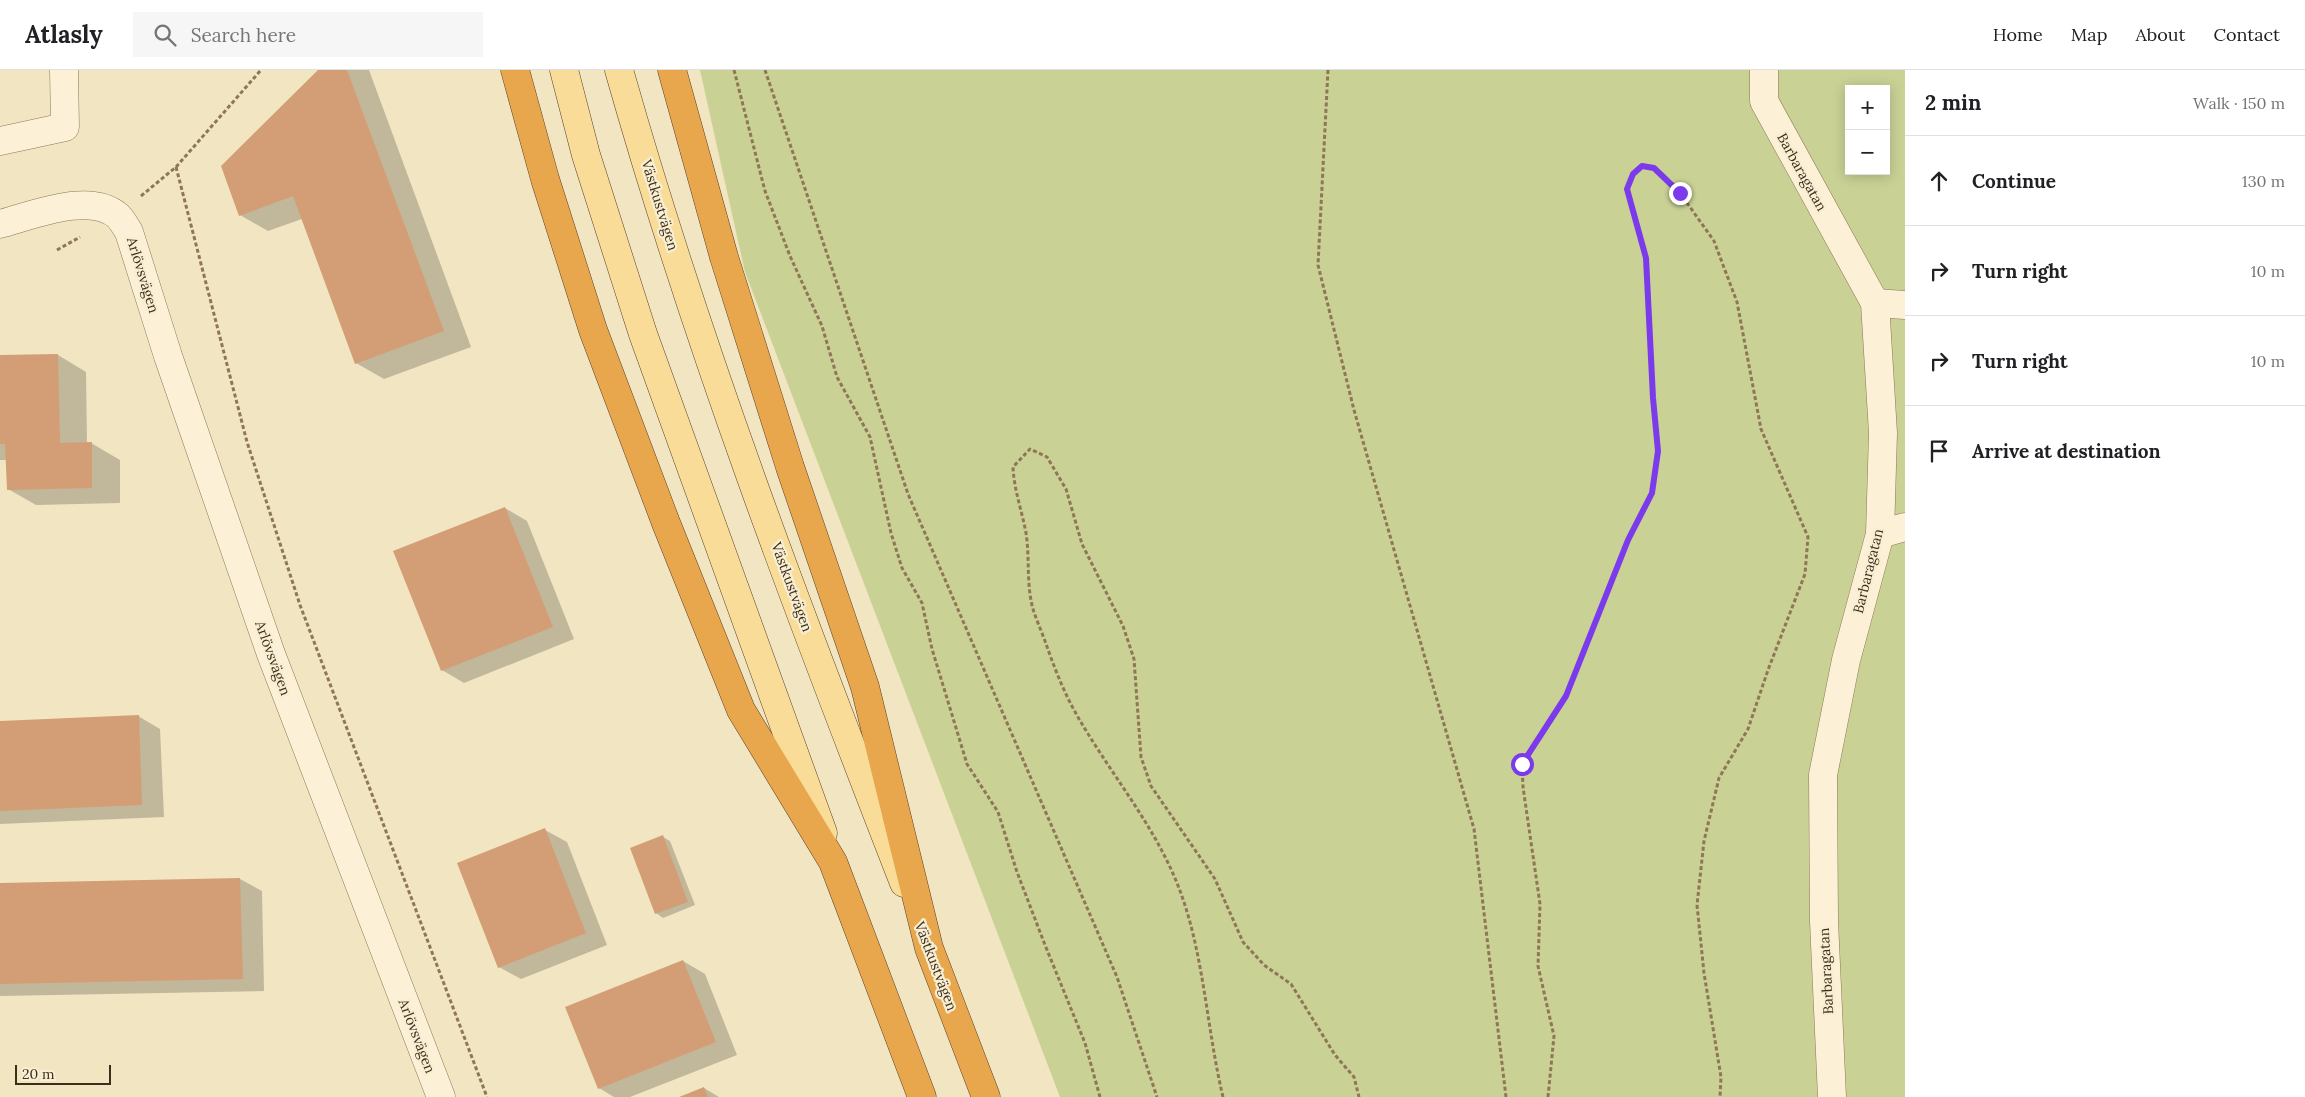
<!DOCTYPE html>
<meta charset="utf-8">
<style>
body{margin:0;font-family:Lora,serif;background:#f6f6f6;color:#202124}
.controls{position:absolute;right:15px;top:15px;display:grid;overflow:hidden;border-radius:0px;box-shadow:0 2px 12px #0003}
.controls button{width:45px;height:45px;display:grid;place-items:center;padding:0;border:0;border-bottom:1px solid #e0e0e0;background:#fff;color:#202124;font:25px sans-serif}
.scale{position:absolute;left:15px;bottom:12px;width:96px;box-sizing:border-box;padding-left:5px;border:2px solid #3c2d1d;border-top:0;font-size:14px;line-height:18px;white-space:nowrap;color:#3c2d1d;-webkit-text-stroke:4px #f8eed2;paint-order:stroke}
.stop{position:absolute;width:15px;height:15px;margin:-11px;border:4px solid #7c3aed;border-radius:50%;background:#fff}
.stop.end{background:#7c3aed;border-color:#fff;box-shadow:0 1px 5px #0008}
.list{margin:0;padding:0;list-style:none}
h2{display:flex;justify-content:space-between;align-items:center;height:65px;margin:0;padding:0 20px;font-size:21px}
h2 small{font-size:16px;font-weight:400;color:#757577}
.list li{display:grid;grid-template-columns:32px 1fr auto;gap:15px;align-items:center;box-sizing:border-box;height:90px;padding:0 20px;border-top:1px solid #e0e0e0}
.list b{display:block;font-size:19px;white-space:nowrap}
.list em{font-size:16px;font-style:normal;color:#757577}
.icon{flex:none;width:28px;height:28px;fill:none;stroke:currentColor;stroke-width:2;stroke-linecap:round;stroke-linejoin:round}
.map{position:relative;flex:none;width:1905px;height:1027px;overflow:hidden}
header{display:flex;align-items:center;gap:30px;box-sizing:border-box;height:70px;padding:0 25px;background:#fff;border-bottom:1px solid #e0e0e0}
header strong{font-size:24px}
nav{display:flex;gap:28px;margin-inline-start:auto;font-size:18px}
.search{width:350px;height:45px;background:#f6f6f6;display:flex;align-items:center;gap:12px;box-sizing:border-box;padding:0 18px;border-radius:0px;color:#757577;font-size:19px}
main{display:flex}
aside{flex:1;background:#fff}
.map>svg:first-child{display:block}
.green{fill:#c9d195;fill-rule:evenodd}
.shadow{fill:#0003}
.building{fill:#d39e75}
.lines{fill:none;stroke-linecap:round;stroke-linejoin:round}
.minor-casing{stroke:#8e7657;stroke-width:29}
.major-casing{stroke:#5b432c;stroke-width:29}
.highway-casing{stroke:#5b432c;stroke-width:29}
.path{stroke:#8e7657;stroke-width:3;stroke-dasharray:4 2.5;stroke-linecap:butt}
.minor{stroke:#fcf1d6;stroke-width:28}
.major{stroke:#f8dc97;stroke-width:28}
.highway{stroke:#e8a74c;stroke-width:28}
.route{stroke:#7c3aed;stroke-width:6}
.labels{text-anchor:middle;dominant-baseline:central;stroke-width:4.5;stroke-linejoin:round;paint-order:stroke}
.street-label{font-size:14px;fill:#3c2d1d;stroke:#f8eed2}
</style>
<header>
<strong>Atlasly</strong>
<div class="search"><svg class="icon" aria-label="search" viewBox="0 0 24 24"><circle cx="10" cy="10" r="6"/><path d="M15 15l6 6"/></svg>Search here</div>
<nav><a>Home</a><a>Map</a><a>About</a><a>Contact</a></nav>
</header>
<main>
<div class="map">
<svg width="1905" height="1027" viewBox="0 0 1905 1027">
<rect width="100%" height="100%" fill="#f2e5c2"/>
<path class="green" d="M700,0H1905V1027H1060L745,202ZM1849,19H1886V101H1849Z"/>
<g class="shadow">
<path d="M319,0H369L471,277L384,309L356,293L302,149L268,161L240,145Z"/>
<path d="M58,285L86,302L87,373H91L120,390V433L36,435L8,419L7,390H0V287Z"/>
<path d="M505,438L527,451L574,569L464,613L442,600Z"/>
<path d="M138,646L160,659L164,747L0,754V652Z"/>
<path d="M545,760L567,772L607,875L521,909L499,897Z"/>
<path d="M663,767L670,771L695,835L663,848L656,843Z"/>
<path d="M240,809L262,821L264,921L0,926V814Z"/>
<path d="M683,891L705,904L737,985L630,1027H614L599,1018Z"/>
<path d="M704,1018L719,1027H682Z"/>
</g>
<g class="building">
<path d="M318,0H347L444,261L355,294L293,126L239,146L221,96Z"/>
<path d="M58,284L60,373L92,372V418L7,420L5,374H0V285Z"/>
<path d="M505,437L553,557L441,601L393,481Z"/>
<path d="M139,645L142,735L0,741V651Z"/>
<path d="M545,758L586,863L498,898L457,793Z"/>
<path d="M663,765L688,832L655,844L630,778Z"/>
<path d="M240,808L243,909L0,914V813Z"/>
<path d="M683,890L716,972L598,1019L565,937Z"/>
<path d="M704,1017L708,1027H679Z"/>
</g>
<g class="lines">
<defs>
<g id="minor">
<path d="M1764,0V31L1875,233L1883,363L1880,464L1846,590L1823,705L1824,851L1832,1027"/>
<path d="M0,71L65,57L64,0"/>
<path d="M0,154C31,146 90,121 118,146C122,150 126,157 129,162L168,286L271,584L441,1027"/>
<path d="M1875,233L1905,235"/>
<path d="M1880,464L1905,457"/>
</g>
<g id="major">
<path d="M564,0L586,85L643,264L823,763"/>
<path d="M619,0C697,276 800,546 904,813"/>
</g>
<g id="highway">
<path d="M515,0L545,109L593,260L666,453L741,640L833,792L922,1027"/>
<path d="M672,0L724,187L790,397L865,617L929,878L986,1027"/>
</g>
</defs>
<use href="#minor" class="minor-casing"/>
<use href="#major" class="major-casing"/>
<use href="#highway" class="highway-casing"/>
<g class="path">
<path d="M734,0L765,121L790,186L822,256L837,307L870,367L891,463L902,498L922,533L932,579L967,694L998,742L1017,802L1045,875L1085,973L1100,1027"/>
<path d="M765,0L908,424L1117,907L1157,1027"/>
<path d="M1328,0L1318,195L1354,340L1474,759L1506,1027"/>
<path d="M176,97L247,372L300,535L487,1027"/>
<path d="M141,126L176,97L261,0"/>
<path d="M57,180L80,167"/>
<path d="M1223,1027C1206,956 1204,880 1177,813C1152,751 1106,698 1074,640C1062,618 1053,594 1045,571C1041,560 1036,549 1033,539C1026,514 1030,488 1026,463C1022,441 1014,420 1013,397L1030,379L1047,387L1066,419L1082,474L1123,556L1134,589L1141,687L1151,716L1215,809L1243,872L1264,895L1291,914L1335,985L1354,1007L1359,1027"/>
<path d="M1548,1027L1554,966L1538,896L1540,834L1523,717L1522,694L1566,626L1628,469L1652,423L1658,381L1653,328L1646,188L1627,119L1633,104L1643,96L1654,98L1680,123L1714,171L1737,232L1761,359L1808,467L1805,504L1768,600L1748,659L1719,708L1704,771L1697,835L1704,903L1721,1007L1720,1027"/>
</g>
<use href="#minor" class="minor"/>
<use href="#major" class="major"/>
<use href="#highway" class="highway"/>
</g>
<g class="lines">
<path class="route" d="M1522,694L1566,626L1628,470L1652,423L1658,381L1653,328L1646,188L1627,119L1633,104L1642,96L1654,98L1680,123"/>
</g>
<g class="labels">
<g class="street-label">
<text transform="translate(1802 102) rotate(61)">Barbaragatan</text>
<text transform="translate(660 135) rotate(73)">Västkustvägen</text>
<text transform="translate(143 205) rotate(73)">Arlövsvägen</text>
<text transform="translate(1868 501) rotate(-76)">Barbaragatan</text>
<text transform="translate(792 517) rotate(70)">Västkustvägen</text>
<text transform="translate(273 588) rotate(70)">Arlövsvägen</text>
<text transform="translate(936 896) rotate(69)">Västkustvägen</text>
<text transform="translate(1826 901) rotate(-93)">Barbaragatan</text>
<text transform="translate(417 966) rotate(69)">Arlövsvägen</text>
</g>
</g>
</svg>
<div class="controls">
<button>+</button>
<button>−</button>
</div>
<div class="scale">20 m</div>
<div class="stop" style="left:1522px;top:694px"></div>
<div class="stop end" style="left:1680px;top:123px"></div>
</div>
<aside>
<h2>2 min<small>Walk · 150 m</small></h2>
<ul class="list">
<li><svg class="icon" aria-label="ahead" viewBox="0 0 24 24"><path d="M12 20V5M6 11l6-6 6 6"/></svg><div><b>Continue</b></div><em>130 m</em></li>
<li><svg class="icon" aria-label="right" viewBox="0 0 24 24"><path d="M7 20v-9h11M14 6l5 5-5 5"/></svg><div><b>Turn right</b></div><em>10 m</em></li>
<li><svg class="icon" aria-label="right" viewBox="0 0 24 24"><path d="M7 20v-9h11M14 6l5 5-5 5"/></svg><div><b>Turn right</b></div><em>10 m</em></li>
<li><svg class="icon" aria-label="arrive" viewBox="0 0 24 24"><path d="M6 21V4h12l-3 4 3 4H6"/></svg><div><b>Arrive at destination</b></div></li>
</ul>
</aside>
</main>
